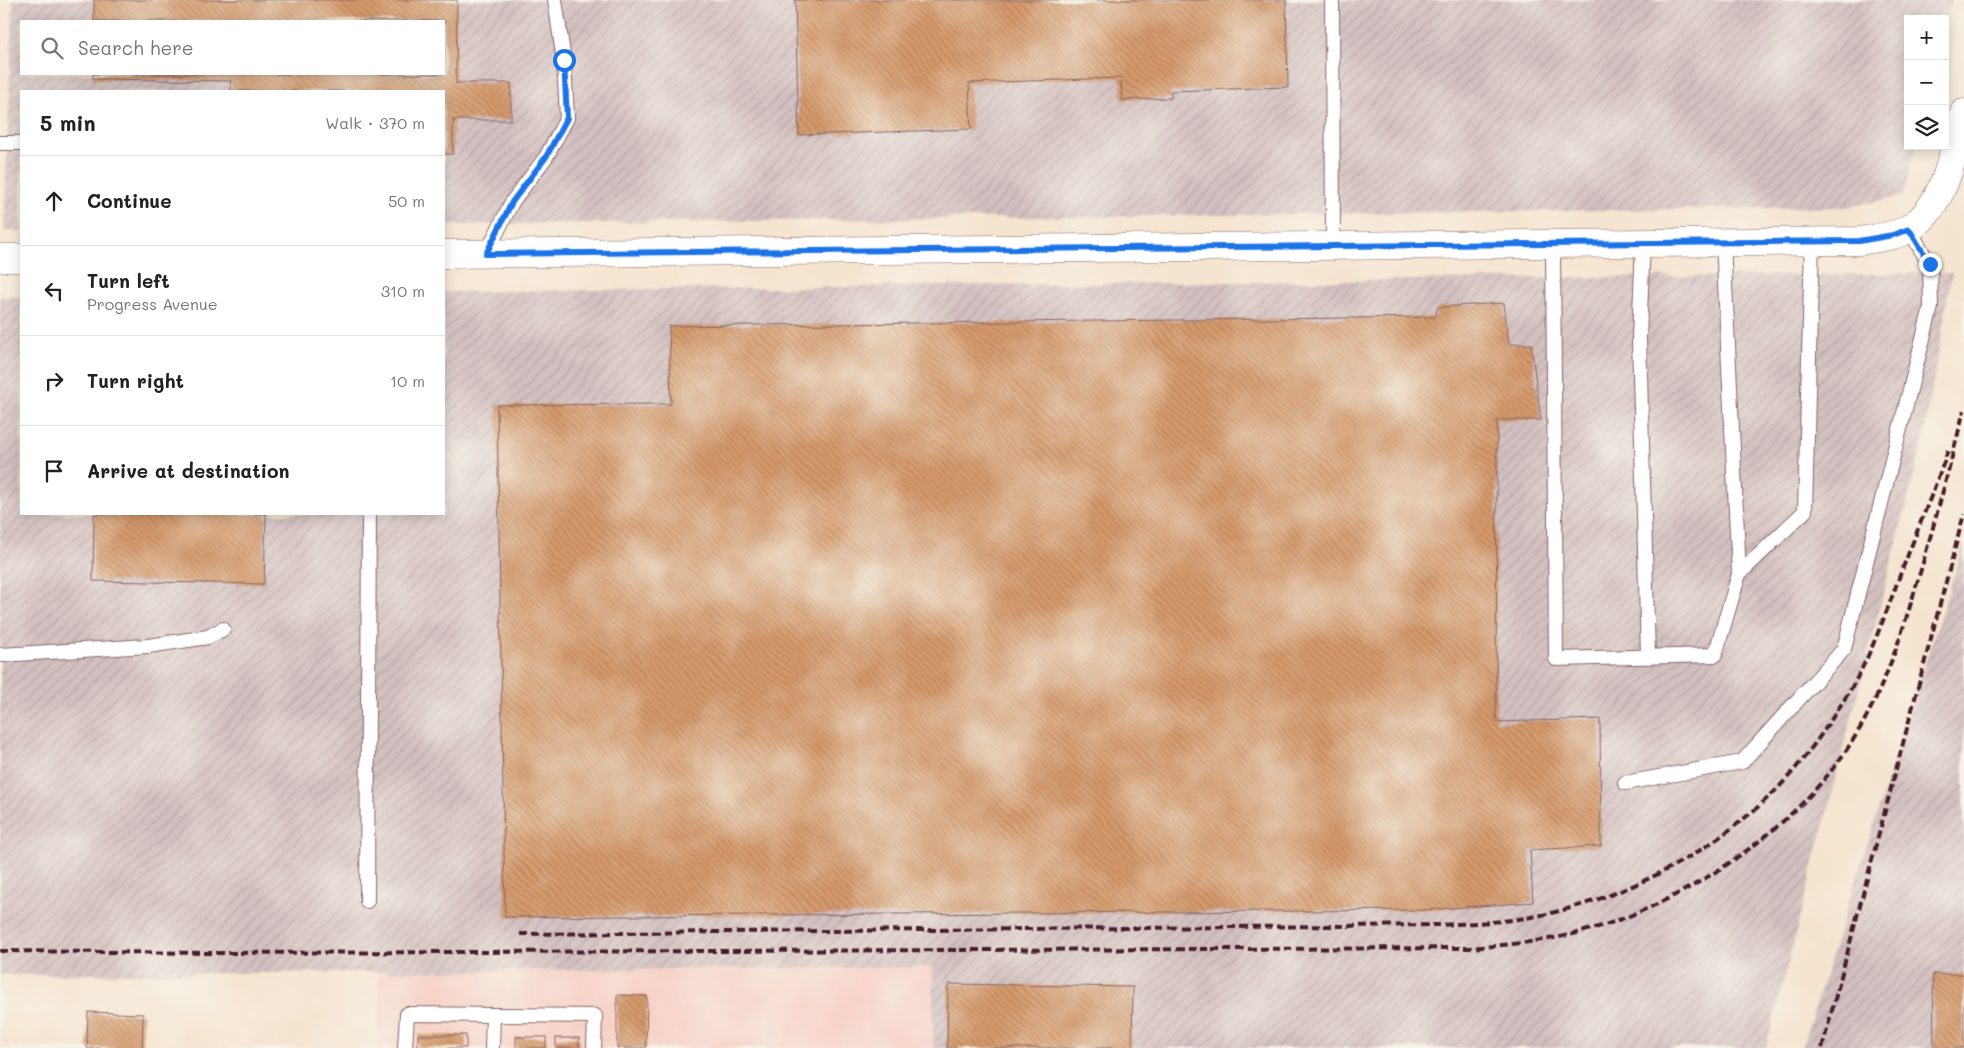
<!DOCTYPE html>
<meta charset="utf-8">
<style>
body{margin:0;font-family:Mali,sans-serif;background:#f2f2f2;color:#202124}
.controls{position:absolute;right:15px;top:15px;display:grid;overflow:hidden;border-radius:0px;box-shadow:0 2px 12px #0003}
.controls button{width:45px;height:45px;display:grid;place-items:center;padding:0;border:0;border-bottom:1px solid #e0e0e0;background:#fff;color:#202124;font:25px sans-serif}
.stop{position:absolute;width:15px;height:15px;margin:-11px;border:4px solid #1a73e8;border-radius:50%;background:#fff}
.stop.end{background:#1a73e8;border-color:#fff;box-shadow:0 1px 5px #0008}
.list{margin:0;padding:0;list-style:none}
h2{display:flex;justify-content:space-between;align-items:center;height:65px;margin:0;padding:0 20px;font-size:21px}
h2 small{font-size:16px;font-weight:400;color:#757577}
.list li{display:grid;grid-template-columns:32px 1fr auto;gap:15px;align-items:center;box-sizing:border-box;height:90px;padding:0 20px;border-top:1px solid #e0e0e0}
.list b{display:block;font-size:19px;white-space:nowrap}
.list p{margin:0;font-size:16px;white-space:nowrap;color:#757577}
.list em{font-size:16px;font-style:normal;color:#757577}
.icon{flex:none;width:28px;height:28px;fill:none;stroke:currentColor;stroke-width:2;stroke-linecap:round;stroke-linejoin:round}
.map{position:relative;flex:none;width:1964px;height:1048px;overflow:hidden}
.search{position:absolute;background:#fff;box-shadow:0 2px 12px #0003;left:20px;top:20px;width:425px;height:55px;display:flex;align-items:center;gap:12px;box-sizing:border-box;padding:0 18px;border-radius:0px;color:#757577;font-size:19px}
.panel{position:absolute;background:#fff;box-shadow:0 2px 12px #0003;left:20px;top:90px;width:425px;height:425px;border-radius:0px}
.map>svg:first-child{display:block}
.built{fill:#f7d1c6}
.industrial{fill:url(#industrial-furrows);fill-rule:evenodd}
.building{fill:url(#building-back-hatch)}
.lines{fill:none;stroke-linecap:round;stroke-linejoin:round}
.service-casing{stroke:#866464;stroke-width:16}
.minor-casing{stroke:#866464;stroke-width:29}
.service{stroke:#fff;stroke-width:14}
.minor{stroke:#fff;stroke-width:28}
.rail{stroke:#4a1f2b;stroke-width:4;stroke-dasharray:8 4;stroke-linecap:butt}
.route{stroke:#1a73e8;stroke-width:6}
</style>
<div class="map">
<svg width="1964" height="1048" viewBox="0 0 1964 1048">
<defs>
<pattern id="industrial-furrows" width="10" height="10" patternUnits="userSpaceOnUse" patternTransform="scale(1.25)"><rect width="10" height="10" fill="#d2bfbf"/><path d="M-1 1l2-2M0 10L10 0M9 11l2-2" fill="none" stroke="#b6a4a4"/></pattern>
<pattern id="building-back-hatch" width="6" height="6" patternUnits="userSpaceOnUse" patternTransform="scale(1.25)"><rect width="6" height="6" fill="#d69a6c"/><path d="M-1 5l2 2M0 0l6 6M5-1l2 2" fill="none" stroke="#b07d59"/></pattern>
</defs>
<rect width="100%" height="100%" fill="#f7f3e8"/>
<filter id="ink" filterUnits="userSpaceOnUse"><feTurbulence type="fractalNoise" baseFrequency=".02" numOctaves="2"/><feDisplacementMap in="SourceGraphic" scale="10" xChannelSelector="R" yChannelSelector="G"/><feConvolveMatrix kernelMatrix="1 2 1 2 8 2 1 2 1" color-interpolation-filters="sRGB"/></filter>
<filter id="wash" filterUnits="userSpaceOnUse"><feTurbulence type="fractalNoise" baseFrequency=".0096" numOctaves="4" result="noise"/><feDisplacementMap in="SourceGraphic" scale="20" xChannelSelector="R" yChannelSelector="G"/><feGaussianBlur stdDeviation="1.12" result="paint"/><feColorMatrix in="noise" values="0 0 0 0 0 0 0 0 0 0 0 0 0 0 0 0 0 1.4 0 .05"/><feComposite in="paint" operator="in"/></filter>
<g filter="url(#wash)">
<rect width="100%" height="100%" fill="#f5e4cf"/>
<path class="built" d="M933,967V1048H378L379,972Z"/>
<g class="industrial">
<path d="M13,0H1952L1945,27V19H1908V146H1916L1903,196L1848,207L444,225V91H21V231H4ZM21,21H444V74H21Z"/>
<path d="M1952,273L1923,441L1766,1048H933V967L0,975V297H21V514H444V292Z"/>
<path d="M1964,543V1048H1802Z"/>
</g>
<g id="blocks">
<g class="building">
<path d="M94,0H457L456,83H511V120H453V154H444V91H231V81L93,79V74H444V21H94Z"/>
<path d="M795,0H1286L1288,87L1171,91V98L1122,100L1121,78L969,83L971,129L799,135Z"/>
<path d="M1504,303L1509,344H1531L1541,420H1497L1496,722L1600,719L1601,846L1530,850L1533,902L1424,910L505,917L497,405L671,404L669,326L1435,317L1438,307Z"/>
<path d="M94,514H266L264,584L93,581Z"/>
<path d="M1933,974H1964V1048H1934Z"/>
<path d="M948,984L1133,987L1132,1048H947Z"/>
<path d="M617,995L647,996L646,1048H617Z"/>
<path d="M88,1012L143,1014L142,1048H87Z"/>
<rect x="418" y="1035" width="48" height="13"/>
<rect x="516" y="1037" width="30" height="11"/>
<rect x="556" y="1038" width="23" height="10"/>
</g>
</g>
</g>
<g filter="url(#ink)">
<use href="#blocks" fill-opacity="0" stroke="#866464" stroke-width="1"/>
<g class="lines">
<defs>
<g id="service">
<path d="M1332,0L1333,246"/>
<path d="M0,143H21"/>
<path d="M1723,242L1739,574"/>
<path d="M1643,243L1639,338L1648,657"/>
<path d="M1553,244L1556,659L1715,655L1739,574L1805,511L1812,241"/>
<path d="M486,254L512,202L546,157L567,118L564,61L555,0"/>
<path d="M0,655L148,646L208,637L223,629"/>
<path d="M1625,783L1742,762L1844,649L1931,307L1930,265L1909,229"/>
<path d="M367,901L369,514"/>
<path d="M405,1048L407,1014L595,1016L594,1048"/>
<path d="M492,1048L493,1015"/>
</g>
<g id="minor">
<path d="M444,254L1859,241C1875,238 1894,237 1908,229C1945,208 1954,151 1964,113"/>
<path d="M0,258H21"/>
</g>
</defs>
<use href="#service" class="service-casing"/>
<use href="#minor" class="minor-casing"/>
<use href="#service" class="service"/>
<use href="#minor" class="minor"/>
<g class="rail">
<path d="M520,934L1438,925C1476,923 1514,922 1551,913C1636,893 1717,849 1778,788C1803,762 1825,730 1844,700C1868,663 1885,616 1900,575C1916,534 1933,492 1948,451"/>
<path d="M0,951L212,953L1469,948C1505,945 1541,942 1577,933C1681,907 1801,828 1856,735C1888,682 1905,624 1922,566C1937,514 1951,462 1964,410"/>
<path d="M1822,1048L1964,514"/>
</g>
</g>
</g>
<g class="lines" filter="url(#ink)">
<path class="route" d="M564,60L567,118L546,157L512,202L486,254L1859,241L1893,235L1909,229L1930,264"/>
</g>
</svg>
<div class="controls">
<button>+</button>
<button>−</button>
<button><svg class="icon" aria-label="layers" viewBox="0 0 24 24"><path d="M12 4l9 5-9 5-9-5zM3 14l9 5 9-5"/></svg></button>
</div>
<div class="stop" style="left:564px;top:60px"></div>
<div class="stop end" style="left:1930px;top:264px"></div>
<div class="search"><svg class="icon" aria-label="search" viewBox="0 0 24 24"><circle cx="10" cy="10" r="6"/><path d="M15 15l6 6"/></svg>Search here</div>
<section class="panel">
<h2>5 min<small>Walk · 370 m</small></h2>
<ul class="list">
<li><svg class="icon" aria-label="ahead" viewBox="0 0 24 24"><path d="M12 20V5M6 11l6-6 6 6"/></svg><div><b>Continue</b></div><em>50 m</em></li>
<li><svg class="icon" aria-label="left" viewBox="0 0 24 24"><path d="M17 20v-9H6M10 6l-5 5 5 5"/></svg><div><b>Turn left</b><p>Progress Avenue</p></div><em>310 m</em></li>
<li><svg class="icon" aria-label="right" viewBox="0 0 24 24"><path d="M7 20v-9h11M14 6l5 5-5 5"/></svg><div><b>Turn right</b></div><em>10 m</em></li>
<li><svg class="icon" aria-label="arrive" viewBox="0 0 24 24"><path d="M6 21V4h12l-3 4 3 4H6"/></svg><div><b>Arrive at destination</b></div></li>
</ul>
</section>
</div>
